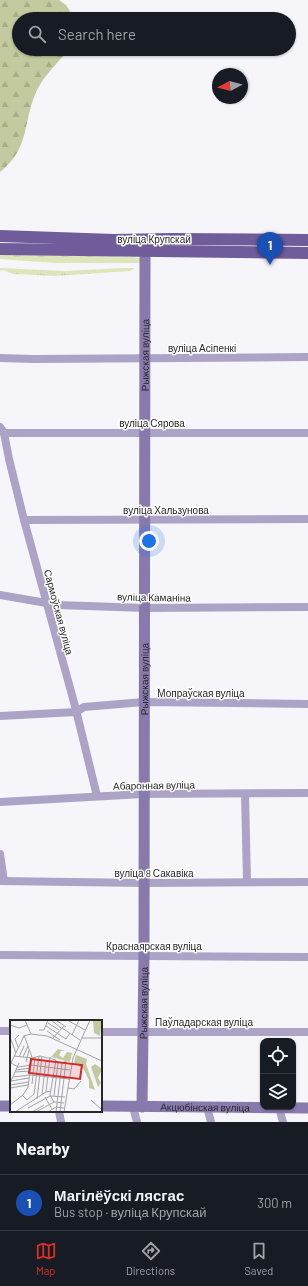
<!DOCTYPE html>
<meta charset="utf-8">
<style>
body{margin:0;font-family:Barlow,sans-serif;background:#242831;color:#f1f3f6}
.controls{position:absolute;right:12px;bottom:12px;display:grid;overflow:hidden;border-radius:8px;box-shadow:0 1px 3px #0004}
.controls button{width:36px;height:36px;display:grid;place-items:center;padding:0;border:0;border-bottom:1px solid #363941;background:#171b24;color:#f1f3f6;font:20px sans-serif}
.compass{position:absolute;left:212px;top:68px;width:36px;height:36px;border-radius:50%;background:#171b24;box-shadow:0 1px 3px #0004;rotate:263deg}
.you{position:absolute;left:149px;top:541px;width:14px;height:14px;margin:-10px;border:3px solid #fff;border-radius:50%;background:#1a73e8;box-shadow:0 0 0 6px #1a73e833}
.badge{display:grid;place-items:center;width:26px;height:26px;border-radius:50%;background:#d93025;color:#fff;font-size:13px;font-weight:700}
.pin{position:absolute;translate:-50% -33px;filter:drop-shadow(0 1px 2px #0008)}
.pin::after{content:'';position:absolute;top:21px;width:14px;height:12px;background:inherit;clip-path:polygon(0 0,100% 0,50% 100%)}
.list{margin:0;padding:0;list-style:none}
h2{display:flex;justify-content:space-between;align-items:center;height:52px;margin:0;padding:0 16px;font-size:17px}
h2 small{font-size:13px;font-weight:400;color:#9ea1a6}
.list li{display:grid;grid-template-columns:26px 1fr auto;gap:12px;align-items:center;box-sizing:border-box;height:56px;padding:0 16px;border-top:1px solid #363941}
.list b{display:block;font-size:15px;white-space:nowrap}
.list p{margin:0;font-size:13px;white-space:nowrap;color:#9ea1a6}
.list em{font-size:13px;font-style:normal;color:#9ea1a6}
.icon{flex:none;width:22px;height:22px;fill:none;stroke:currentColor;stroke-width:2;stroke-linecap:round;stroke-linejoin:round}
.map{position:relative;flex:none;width:308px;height:1122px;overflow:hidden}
.search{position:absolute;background:#171b24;box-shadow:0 1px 3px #0004;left:12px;right:12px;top:12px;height:44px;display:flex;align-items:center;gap:10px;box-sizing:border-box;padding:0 14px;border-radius:22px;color:#9ea1a6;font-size:15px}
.sheet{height:108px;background:#171b24}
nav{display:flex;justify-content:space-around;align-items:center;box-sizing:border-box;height:56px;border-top:1px solid #363941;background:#171b24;font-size:11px;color:#9ea1a6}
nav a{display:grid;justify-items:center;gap:2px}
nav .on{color:#d93025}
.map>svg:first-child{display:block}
.grass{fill:url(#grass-tufts)}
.forest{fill:url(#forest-firs)}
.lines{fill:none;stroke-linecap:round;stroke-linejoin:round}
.street{stroke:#aca3c7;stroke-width:8}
.secondary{stroke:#897aae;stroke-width:11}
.primary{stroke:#705c9b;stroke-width:12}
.labels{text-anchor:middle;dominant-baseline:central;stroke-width:3;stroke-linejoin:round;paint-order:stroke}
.street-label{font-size:10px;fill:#282829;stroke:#fff}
.inset-road{fill:none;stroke:#a4a4a6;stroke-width:1}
.view{fill:#d62828;fill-opacity:0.15;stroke:#d62828;stroke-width:2}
.inset-edge{fill:none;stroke:#282829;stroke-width:2}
</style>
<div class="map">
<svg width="308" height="1122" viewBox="0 0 308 1122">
<defs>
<pattern id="grass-tufts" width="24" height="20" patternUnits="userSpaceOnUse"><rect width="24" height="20" fill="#dee5ba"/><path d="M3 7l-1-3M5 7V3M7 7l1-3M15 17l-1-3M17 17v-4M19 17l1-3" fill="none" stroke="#bec4a0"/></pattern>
<pattern id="forest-firs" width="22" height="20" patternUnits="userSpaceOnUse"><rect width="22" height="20" fill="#c3caa0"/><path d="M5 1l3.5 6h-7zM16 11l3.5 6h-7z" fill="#a8ae8a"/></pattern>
</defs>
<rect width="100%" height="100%" fill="#f6f6fa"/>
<g class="grass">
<path d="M0,253L134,257L142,259L143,263H55L0,259Z"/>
<path d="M0,268L65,271L124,268H135L130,271L56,276L13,274L3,270L0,271Z"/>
</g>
<path class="forest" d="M0,0H59L66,5L75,19H19V49H69C58,63 45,74 37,90C22,122 31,147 0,172Z"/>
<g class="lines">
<g class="street">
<path d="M0,358L34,359L308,357"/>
<path d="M0,427L4,433H308"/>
<path d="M4,433L9,459L24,520L75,706L97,796"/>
<path d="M24,520L308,519"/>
<path d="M0,595L58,605L145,608L308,607"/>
<path d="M0,716L76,712L84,707L144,702L308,704"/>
<path d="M245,794L247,882"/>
<path d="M0,802L143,794L308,793"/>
<path d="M0,854L4,881"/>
<path d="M0,881L144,883L308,882"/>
<path d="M0,955L308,957"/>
<path d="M0,1031H11"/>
<path d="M101,1032H308"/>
<path d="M133,1107L137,1122"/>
<path d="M207,1107L211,1122"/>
<path d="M279,1108L283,1122"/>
<path d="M59,1111L61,1122"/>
</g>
<g class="secondary">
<path d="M0,1106H11"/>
<path id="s1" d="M101,1106L308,1108"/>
<path id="s2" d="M142,1107L144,956L145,252"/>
</g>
<g class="primary">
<path d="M0,236L114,240L171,239L308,240"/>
<path d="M0,249L308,253"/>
</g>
</g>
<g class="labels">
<g class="street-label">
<text x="154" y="239">вуліца Крупскай</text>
<text x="202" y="348">вуліца Асіпенкі</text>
<text stroke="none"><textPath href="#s2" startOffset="752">Рыжская вуліца</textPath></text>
<text x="152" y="423">вуліца Сярова</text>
<text x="166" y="510">вуліца Хальзунова</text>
<text transform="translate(154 597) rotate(1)">вуліца Каманіна</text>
<text transform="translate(59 612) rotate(75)">Сармоўская вуліца</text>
<text stroke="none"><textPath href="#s2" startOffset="428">Рыжская вуліца</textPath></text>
<text x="201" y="693">Мопраўская вуліца</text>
<text transform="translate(154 785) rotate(-1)">Абаронная вуліца</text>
<text x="154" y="873">вуліца 8 Сакавіка</text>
<text x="154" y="946">Краснаярская вуліца</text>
<text stroke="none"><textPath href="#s2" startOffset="104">Рыжская вуліца</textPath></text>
<text x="204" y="1022">Паўладарская вуліца</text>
<text stroke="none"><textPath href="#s1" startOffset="104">Акцюбінская вуліца</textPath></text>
</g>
</g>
<g transform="translate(10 1020)">
<rect width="92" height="92" fill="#f6f6fa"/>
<path d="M83,0H92L90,16L84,13L83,1L81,2ZM48,29L55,31H51L49,35L53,38L57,32L62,33L60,42L41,37ZM66,35L77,39L76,44L85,70L79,68V60L73,48L64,43ZM85,44L92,49L88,58L91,63L88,67L81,47Z" fill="#c3caa0"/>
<path class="inset-road" d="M15,0L21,14L37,16L92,41M41,0L51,8M46,0L56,7M57,0L75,10M38,3L49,10M0,5L9,8L17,5M36,6L56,19L60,13M52,8L70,20M29,10H34L38,0M37,11L50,20M62,15L69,0M0,17L6,33M72,18H92M42,19L54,6M8,27L5,19L9,15M4,36L22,38L30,36L46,40L40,75L44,82M9,37L14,26M13,37L18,26M16,42L19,30M1,43L8,47L21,45M0,45L14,16L21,14M21,45L60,50M6,50L21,48M5,52L20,51M3,57L20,55L59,59M1,61L19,58M0,63L9,43M22,64L25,37M0,65L19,62M0,68L18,65M58,68L64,69L71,61M36,72L40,37M32,75L36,40M13,76L17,80L24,74L29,36M44,76L48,43M35,77L42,89M27,79L32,36M81,80L92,90M0,85L13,75L18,67L22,37L14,15M18,88L40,76L55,77M5,92L36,72L41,71M22,92L34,85M26,92L44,82L54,83M38,92L46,87L54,88M46,92L52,43L56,41L50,92M54,92L63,38L80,0"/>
<path class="view" d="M21,39L72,45L70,59L19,53Z"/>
<rect width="92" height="92" class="inset-edge"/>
</g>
</svg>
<div class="controls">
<button><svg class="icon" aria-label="locate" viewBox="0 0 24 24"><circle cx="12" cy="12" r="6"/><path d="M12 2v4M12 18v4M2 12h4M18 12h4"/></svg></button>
<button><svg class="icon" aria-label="layers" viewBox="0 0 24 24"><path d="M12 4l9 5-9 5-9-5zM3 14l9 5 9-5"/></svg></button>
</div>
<svg class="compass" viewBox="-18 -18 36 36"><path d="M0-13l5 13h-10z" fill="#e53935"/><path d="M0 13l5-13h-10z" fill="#9ea1a6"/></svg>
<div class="you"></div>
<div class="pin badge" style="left:270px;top:265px;background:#1a4fb4">1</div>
<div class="search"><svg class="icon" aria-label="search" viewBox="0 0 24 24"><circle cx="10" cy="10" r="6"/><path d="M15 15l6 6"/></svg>Search here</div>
</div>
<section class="sheet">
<h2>Nearby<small></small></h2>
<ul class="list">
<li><span class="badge" style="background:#1a4fb4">1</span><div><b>Магілёўскі лясгас</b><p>Bus stop · вуліца Крупскай</p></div><em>300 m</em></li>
</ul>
</section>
<nav>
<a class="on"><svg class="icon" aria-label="map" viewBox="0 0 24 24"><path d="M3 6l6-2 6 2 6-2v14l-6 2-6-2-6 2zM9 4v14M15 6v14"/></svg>Map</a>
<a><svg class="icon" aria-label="directions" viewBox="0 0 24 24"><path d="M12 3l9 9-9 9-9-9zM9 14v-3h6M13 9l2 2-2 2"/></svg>Directions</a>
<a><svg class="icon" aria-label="saved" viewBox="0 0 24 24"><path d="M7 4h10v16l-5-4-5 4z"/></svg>Saved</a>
</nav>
